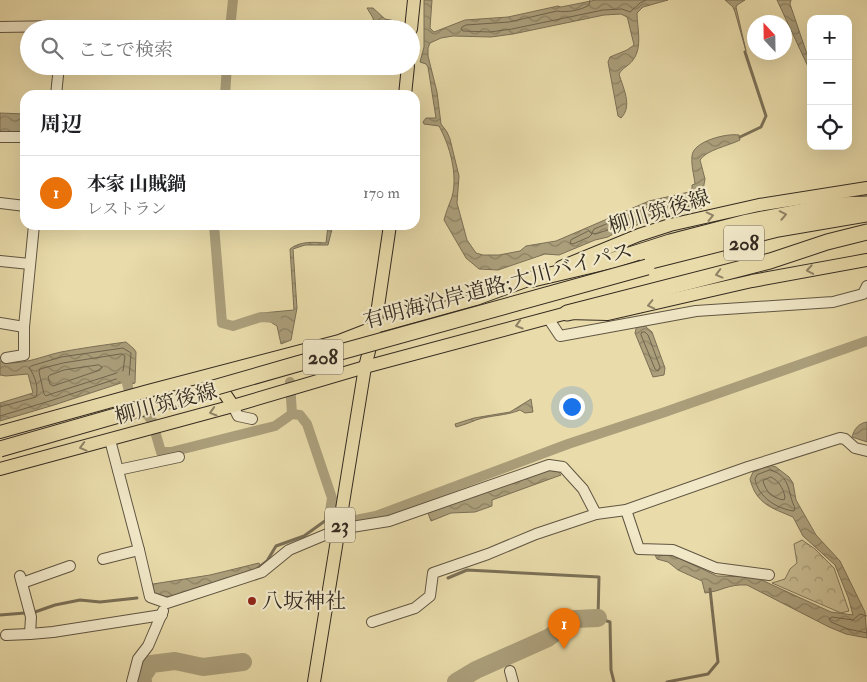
<!DOCTYPE html>
<html lang="ja">
<meta charset="utf-8">
<style>
body{margin:0;font-family:"IM FELL Double Pica","Noto Serif JP",serif;background:#f2f2f2;color:#202124}
.controls{position:absolute;right:15px;top:15px;display:grid;overflow:hidden;border-radius:10px;box-shadow:0 5px 20px #0002}
.controls button{width:45px;height:45px;display:grid;place-items:center;padding:0;border:0;border-bottom:1px solid #e0e0e0;background:#fff;color:#202124;font:25px sans-serif}
.compass{position:absolute;left:747px;top:15px;width:45px;height:45px;border-radius:50%;background:#fff;box-shadow:0 5px 20px #0002;rotate:338deg}
.you{position:absolute;left:571px;top:406px;width:18px;height:18px;margin:-12px;border:4px solid #fff;border-radius:50%;background:#1a73e8;box-shadow:0 0 0 8px #1a73e833}
.badge{display:grid;place-items:center;width:32px;height:32px;border-radius:50%;background:#7c3aed;color:#fff;font-size:16px;font-weight:700}
.pin{position:absolute;translate:-50% -41px;filter:drop-shadow(0 1px 2px #0008)}
.pin::after{content:'';position:absolute;top:26px;width:18px;height:15px;background:inherit;clip-path:polygon(0 0,100% 0,50% 100%)}
.list{margin:0;padding:0;list-style:none}
h2{display:flex;justify-content:space-between;align-items:center;height:65px;margin:0;padding:0 20px;font-size:21px}
h2 small{font-size:16px;font-weight:400;color:#757577}
.list li{display:grid;grid-template-columns:32px 1fr auto;gap:15px;align-items:center;box-sizing:border-box;height:75px;padding:0 20px;border-top:1px solid #e0e0e0}
.list b{display:block;font-size:19px;white-space:nowrap}
.list p{margin:0;font-size:16px;white-space:nowrap;color:#757577}
.list em{font-size:16px;font-style:normal;color:#757577}
.icon{flex:none;width:28px;height:28px;fill:none;stroke:currentColor;stroke-width:2;stroke-linecap:round;stroke-linejoin:round}
.map{position:relative;flex:none;width:867px;height:682px;overflow:hidden}
.search{position:absolute;background:#fff;box-shadow:0 5px 20px #0002;left:20px;top:20px;width:400px;height:55px;display:flex;align-items:center;gap:12px;box-sizing:border-box;padding:0 18px;border-radius:28px;color:#757577;font-size:19px}
.panel{position:absolute;background:#fff;box-shadow:0 5px 20px #0002;left:20px;top:90px;width:400px;height:140px;border-radius:15px}
.map>svg:first-child{display:block}
.forest{fill:url(#forest-crowns);stroke:#7e745a}
.water{fill:url(#water-waves);stroke:#7b7057}
.lines{fill:none;stroke-linecap:round;stroke-linejoin:round}
.shore{stroke:#6f644e;stroke-width:1}
.stream{stroke:#7b7057;stroke-width:3}
.canal{stroke:#ab9f7b;stroke-width:10}
.river{stroke:#ab9f7b;stroke-width:18}
.minor-casing{stroke:#605643;stroke-width:12}
.major-casing{stroke:#332a21;stroke-width:14}
.highway-casing{stroke:#332a21;stroke-width:17}
.minor{stroke:#f1e8c8;stroke-width:10}
.major{stroke:#e9dbaa;stroke-width:12}
.highway{stroke:#e9dbaa;stroke-width:15}
.highway-bridge-casing{stroke:#332a21;stroke-width:17;stroke-linecap:butt}
.highway-bridge{stroke:#e9dbaa;stroke-width:15}
.oneway{stroke:#8e8266}
.poi-dot{fill:#8f2418;stroke:#f1e8c8;stroke-width:2}
.labels{text-anchor:middle;dominant-baseline:central;stroke-width:4.5;stroke-linejoin:round;paint-order:stroke}
.shield{fill:#f1e8c8;stroke:#6c6353;stroke-width:1}
.shield-label{font-size:20px;font-weight:bold;fill:#332a21}
.street-label{font-size:21px;fill:#332a21;stroke:#f1e8c8}
.poi-label{font-size:21px;fill:#332a21;stroke:#f1e8c8;text-anchor:start}
</style>
<div class="map">
<svg width="867" height="682" viewBox="0 0 867 682">
<defs>
<pattern id="forest-crowns" width="20" height="18" patternUnits="userSpaceOnUse" patternTransform="scale(1.25)"><rect width="20" height="18" fill="#cabd93"/><path d="M2 6a3 3 0 1 1 6 0M12 15a3 3 0 1 1 6 0" fill="none" stroke="#a59a78"/></pattern>
<pattern id="water-waves" width="16" height="10" patternUnits="userSpaceOnUse" patternTransform="scale(1.25)"><rect width="16" height="10" fill="#ab9f7b"/><path d="M0 5q4-4 8 0t8 0" fill="none" stroke="#8c8264"/></pattern>
</defs>
<rect width="100%" height="100%" fill="#e9dbaa"/>
<filter id="stains"><feTurbulence type="fractalNoise" baseFrequency=".004" numOctaves="4"/><feColorMatrix values="0 0 0 0 .2 0 0 0 0 .09 0 0 0 0 .02 0 0 0 .5 -.17"/></filter>
<radialGradient id="worn" r=".72"><stop offset=".6" stop-color="#630" stop-opacity="0"/><stop offset="1" stop-color="#630" stop-opacity=".3"/></radialGradient>
<path class="forest" d="M802,540L815,549L834,568L849,611L841,613L772,583L785,579L790,569L797,563L794,544Z"/>
<g class="water">
<path d="M424,0H432L430,28L434,32L465,20L508,17L558,6L561,7L596,0H668L643,7L637,13C637,27 643,47 633,60C629,66 623,67 619,74C623,88 633,106 621,118L618,116L608,62L610,57L627,50L634,45L628,20L627,17L621,14L604,15L513,34L491,37L453,36L441,38L430,43L428,48V56L437,92L441,124L447,132L450,139L459,176L457,203L467,240L476,253L483,255H499L520,251L526,246L556,241L649,201L689,192L692,188V185L695,184C694,175 691,165 692,156C693,141 727,133 739,135L740,140C728,146 706,150 700,160L705,179L701,201L703,208L662,217L618,231L608,237L595,240L559,255L545,254L498,270L479,269L466,258L444,220C446,212 449,205 452,197C458,175 450,146 439,126L424,124L423,122L426,118H436L428,67L426,64L420,62L424,47Z"/>
<path d="M725,0H745L737,5L736,7L746,51L735,12L733,7Z"/>
<path d="M777,0H791L790,4L811,66V73Z"/>
<path d="M367,8H373L385,19L401,22L403,23C398,32 384,29 375,29L373,18Z"/>
<path d="M0,113L25,114V132H0Z"/>
<path d="M333,225L328,245H305L293,249L297,308L291,340L281,344L277,326L269,321L264,320L262,313L294,310L290,249C300,241 314,242 326,243L328,226Z"/>
<path d="M645,324L646,327L652,332L665,368L664,375L653,377L635,333L637,325Z"/>
<path d="M126,342L134,349L136,352L135,383L126,386L124,382L54,405L0,421V403L33,393L28,374L6,376L0,375V361C20,367 42,356 61,352C82,348 104,345 126,342Z"/>
<path d="M531,399L533,412L525,413L520,410C506,416 490,415 476,420C469,423 463,425 456,427L455,424L474,418L510,412Z"/>
<path d="M867,422V442L852,437C854,429 859,423 867,422Z"/>
<path d="M769,465L776,467L789,477L793,483L796,500L816,535L840,561L865,612L867,638L846,634L829,627L747,585C727,584 723,591 705,593L702,581L678,570L668,562L657,559L655,555H672L717,576L755,577L831,612L853,615L848,597L835,565L803,536L793,517C772,508 756,504 750,479L753,472Z"/>
<path d="M547,469L557,470L561,475L492,500V506L475,512L451,513L431,521L428,513Z"/>
<path d="M259,563L262,568L174,596L165,597L154,593L153,584L210,575Z"/>
</g>
<g class="lines">
<g class="shore">
<path d="M590,0L589,5C582,10 566,13 557,11L509,22L466,25L462,27L461,29L463,31L490,32L512,29L603,10L622,9L630,12L640,3L646,0"/>
<path d="M694,195L697,197L695,205C660,213 628,224 595,234L592,233L594,229L650,206Z"/>
<path d="M589,231L592,234L589,237L573,244L570,243L571,240Z"/>
<path d="M642,332H645L648,335L660,367L658,371L655,369L641,335Z"/>
<path d="M122,354L125,356L123,371L51,394L46,396L44,394L39,372L40,369L63,363Z"/>
<path d="M99,365L102,367L100,370L53,386L50,384L48,377L50,375L64,370Z"/>
<path d="M0,407L36,397C39,389 35,375 29,368L31,366L61,357L123,348L131,353L129,378L122,377L53,400L0,416"/>
<path d="M770,470C792,476 787,493 795,508L794,511C777,509 758,497 755,479L757,475Z"/>
<path d="M771,477C779,481 783,488 785,497L784,500C772,498 766,492 763,481Z"/>
<path d="M867,616L860,614L853,620L832,617L829,619L831,622L848,629L867,633"/>
</g>
<g class="stream">
<path d="M740,137L761,127L766,116L745,52"/>
<path d="M258,568L267,561L276,546L304,536L329,518"/>
<path d="M448,578L467,570L599,577L598,618L610,622L611,670L614,682"/>
<path d="M35,612L55,605L80,600L100,602L137,598"/>
<path d="M0,615L25,613"/>
<path d="M667,682L708,674L718,662L710,589"/>
</g>
<g class="canal">
<path d="M230,29L233,0"/>
<path d="M225,95L227,66"/>
<path d="M214,225L222,323L233,326L261,317L276,318"/>
<path d="M121,376L126,379L134,411L147,414L152,421L161,452H171L275,426L292,414L300,415L307,424L332,498L329,518L336,520"/>
<path d="M290,382L292,414"/>
<path d="M351,521L376,516L568,444L665,412L867,341"/>
</g>
<g class="river">
<path d="M143,682L142,677L151,664L175,661L203,667L243,662"/>
<path d="M456,682L476,670L548,638L575,619L598,618"/>
</g>
<defs>
<g id="minor">
<path d="M0,27L63,26L98,29"/>
<path d="M56,95L59,66"/>
<path d="M0,137H25"/>
<path d="M0,203L25,206"/>
<path d="M0,261L30,264"/>
<path d="M548,318L560,336L696,311L833,302L863,294L867,286"/>
<path d="M0,323L24,327L34,225"/>
<path d="M6,358L24,355V327"/>
<path d="M233,406L238,416L252,419"/>
<path d="M110,440L139,550L150,597L167,603L262,572L289,550L339,529L389,521L549,465L563,467L583,489L596,514"/>
<path d="M118,470L179,457"/>
<path d="M626,510L639,549L673,550L716,568L769,575"/>
<path d="M103,559L139,550"/>
<path d="M22,583L70,566"/>
<path d="M372,622L415,608L430,596L433,573L488,554L536,534L596,514L626,510L748,467L840,438L845,439L855,448L867,451"/>
<path d="M30,634L53,632L162,615"/>
<path d="M6,635L30,634L31,617L20,576"/>
<path d="M510,671L513,682"/>
<path d="M132,682L138,659L148,646L163,611"/>
</g>
<g id="major">
<path d="M411,29L414,0"/>
<path d="M405,95L408,66"/>
<path d="M561,267L639,235L670,225L759,205L867,188"/>
<path d="M215,379L233,406"/>
<path d="M0,432L148,391L339,341L375,327L476,299L542,275"/>
<path d="M0,469L233,406L365,367L567,313L608,314L752,281L867,260"/>
<path d="M314,682L365,367L375,327L390,225"/>
</g>
<g id="highway">
<path d="M647,262L778,229L867,214"/>
<path d="M533,279L614,260L670,242L747,222L835,205L867,204"/>
<path d="M567,313L770,261L827,242L867,232"/>
</g>
</defs>
<use href="#minor" class="minor-casing"/>
<use href="#major" class="major-casing"/>
<use href="#highway" class="highway-casing"/>
<use href="#minor" class="minor"/>
<use href="#major" class="major"/>
<use href="#highway" class="highway"/>
<defs>
<path id="highway-bridge" d="M0,449L297,364L647,267"/>
</defs>
<use href="#highway-bridge" class="highway-bridge-casing"/>
<use href="#highway-bridge" class="highway-bridge"/>
</g>
<defs><path id="oneway-chevron" d="M-2-3.5L2.5 0L-2 3.5" fill="none" stroke-width="1.6" stroke-linecap="round" stroke-linejoin="round" transform="scale(1.25)"/></defs>
<g class="oneway">
<use href="#oneway-chevron" transform="translate(783 215) rotate(-11)"/>
<use href="#oneway-chevron" transform="translate(710 216) rotate(-13)"/>
<use href="#oneway-chevron" transform="translate(810 270) rotate(170)"/>
<use href="#oneway-chevron" transform="translate(719 274) rotate(165)"/>
<use href="#oneway-chevron" transform="translate(651 305) rotate(167)"/>
<use href="#oneway-chevron" transform="translate(519 325) rotate(163)"/>
<use href="#oneway-chevron" transform="translate(213 412) rotate(164)"/>
<use href="#oneway-chevron" transform="translate(83 447) rotate(165)"/>
</g>
<circle class="poi-dot" cx="252" cy="601" r="5"/>
<g class="labels">
<g class="shield">
<rect x="724" y="225.5" width="40" height="35" rx="4"/>
<rect x="303" y="339.5" width="40" height="35" rx="4"/>
<rect x="325" y="507.5" width="30" height="35" rx="4"/>
</g>
<g class="shield-label">
<text x="744" y="243">208</text>
<text x="323" y="357">208</text>
<text x="340" y="525">23</text>
</g>
<g class="street-label">
<text transform="translate(659 212) rotate(-17)">柳川筑後線</text>
<text transform="translate(498 286) rotate(-15)">有明海沿岸道路;大川バイパス</text>
<text transform="translate(166 404) rotate(-15)">柳川筑後線</text>
</g>
<g class="poi-label">
<text x="262" y="601">八坂神社</text>
</g>
</g>
<rect width="100%" height="100%" filter="url(#stains)"/>
<rect width="100%" height="100%" fill="url(#worn)"/>
</svg>
<div class="controls">
<button>+</button>
<button>−</button>
<button><svg class="icon" aria-label="locate" viewBox="0 0 24 24"><circle cx="12" cy="12" r="6"/><path d="M12 2v4M12 18v4M2 12h4M18 12h4"/></svg></button>
</div>
<svg class="compass" viewBox="-18 -18 36 36"><path d="M0-13l5 13h-10z" fill="#e53935"/><path d="M0 13l5-13h-10z" fill="#757577"/></svg>
<div class="you"></div>
<div class="pin badge" style="left:564px;top:649px;background:#e8710a">1</div>
<div class="search"><svg class="icon" aria-label="search" viewBox="0 0 24 24"><circle cx="10" cy="10" r="6"/><path d="M15 15l6 6"/></svg>ここで検索</div>
<section class="panel">
<h2>周辺<small></small></h2>
<ul class="list">
<li><span class="badge" style="background:#e8710a">1</span><div><b>本家 山賊鍋</b><p>レストラン</p></div><em>170 m</em></li>
</ul>
</section>
</div>
